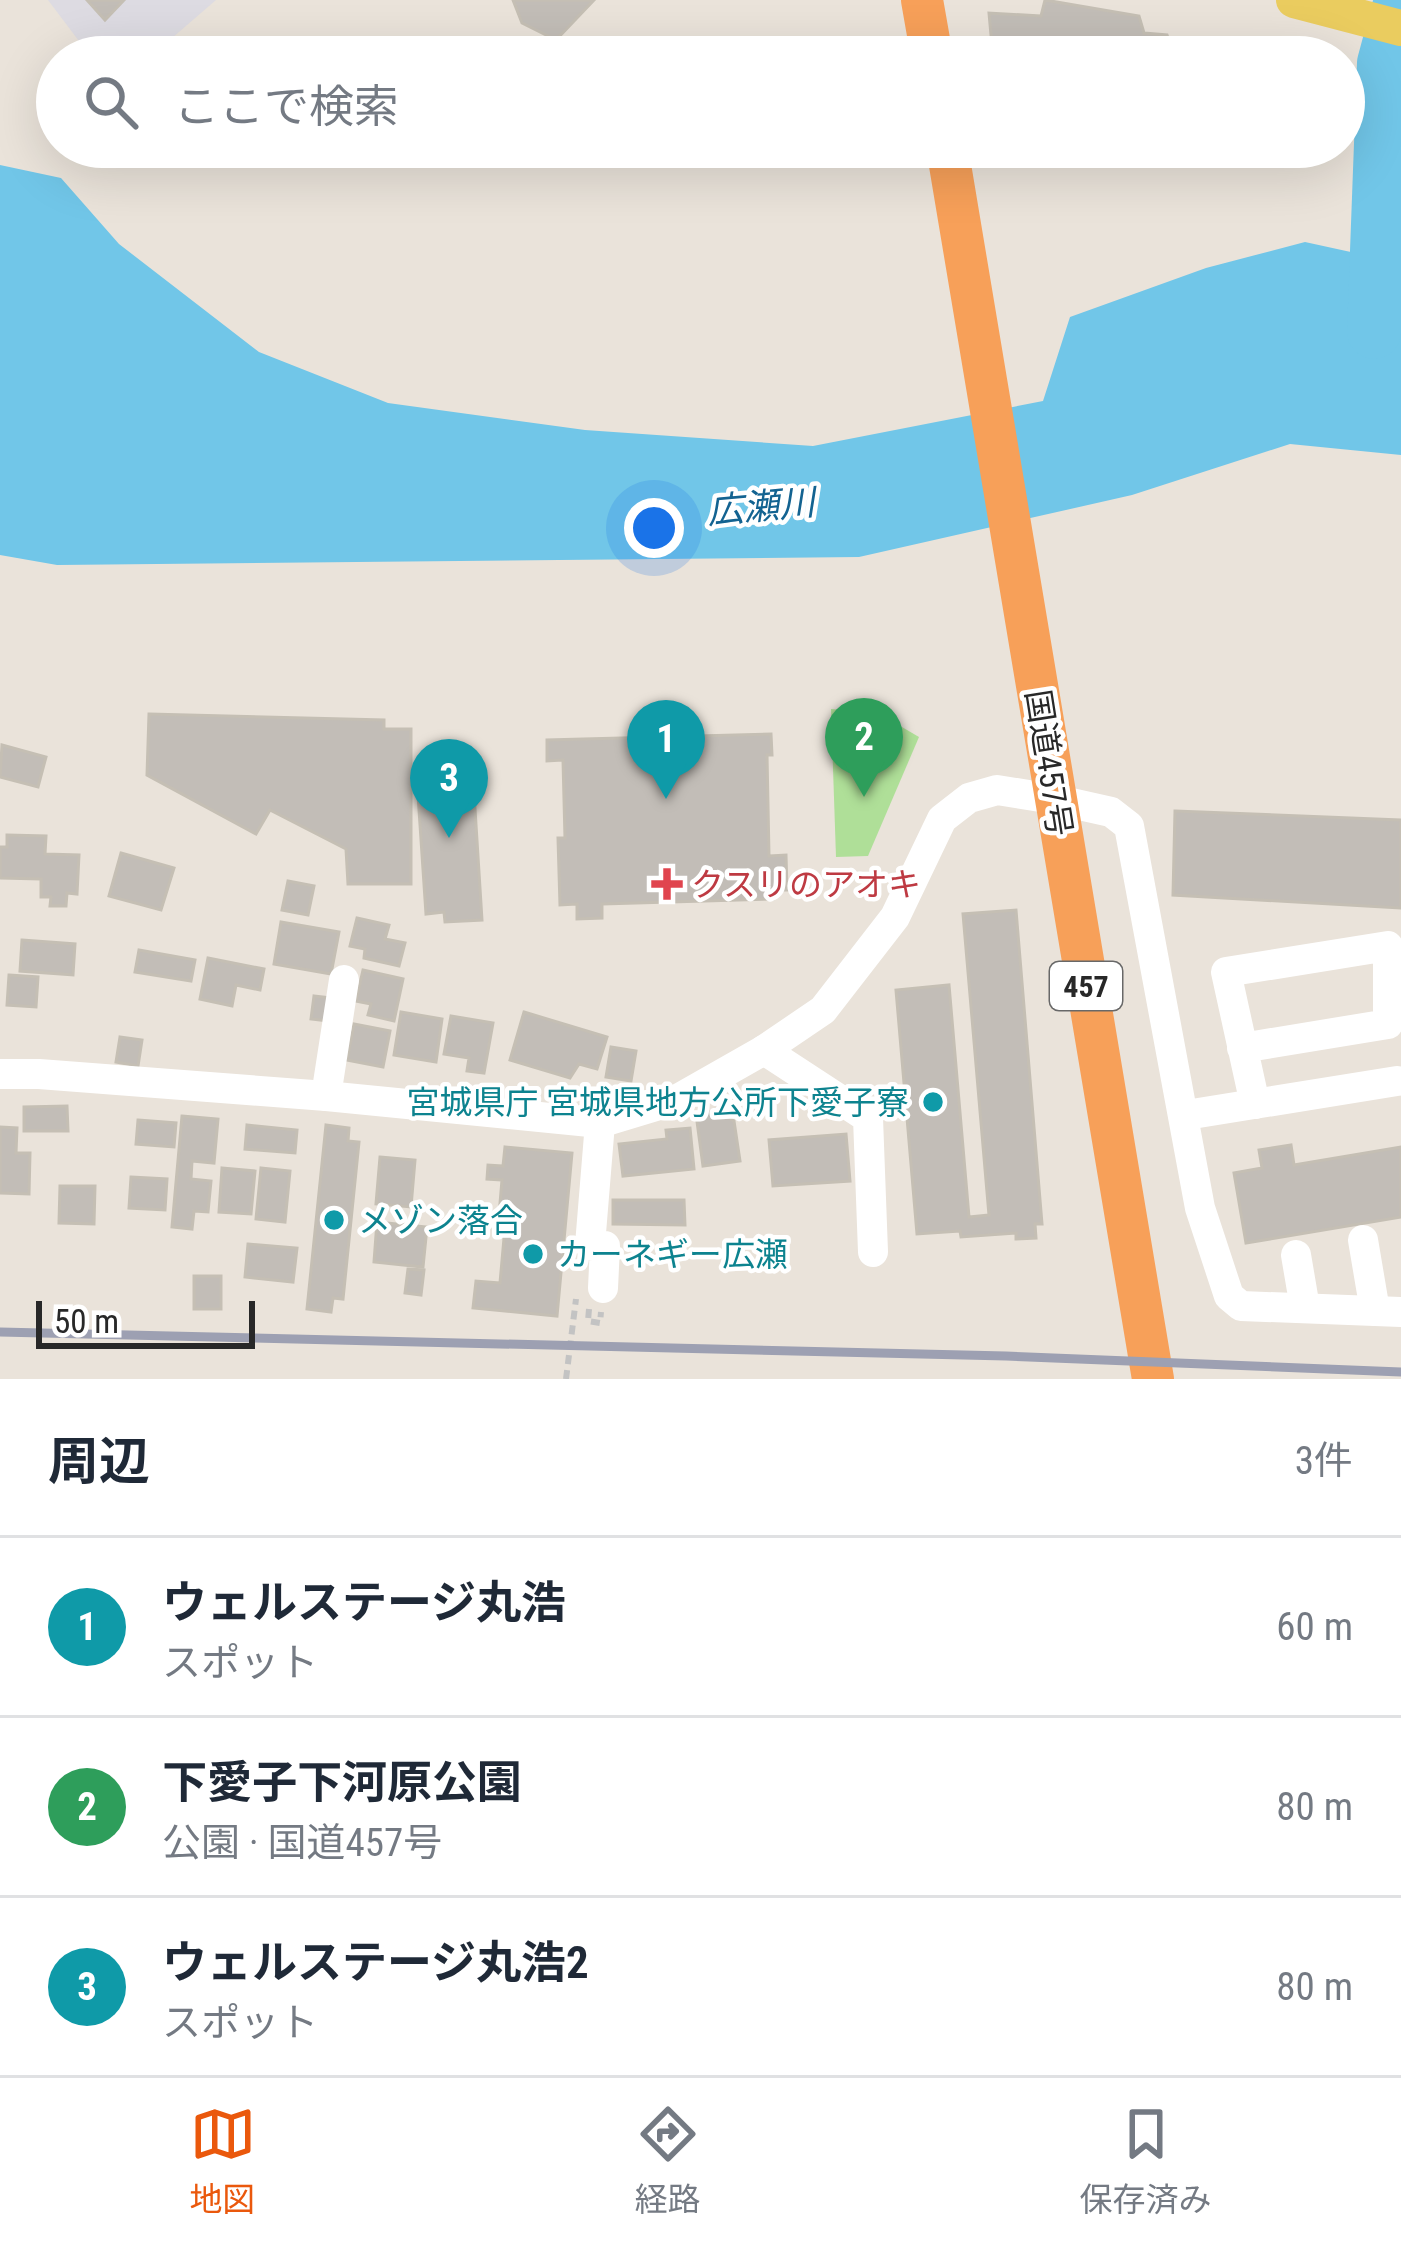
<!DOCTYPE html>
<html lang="ja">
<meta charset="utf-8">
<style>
body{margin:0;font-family:"Roboto Condensed","Noto Sans JP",sans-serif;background:#f6f6f7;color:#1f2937}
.scale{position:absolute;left:36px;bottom:30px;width:219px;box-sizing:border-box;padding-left:12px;border:6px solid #282828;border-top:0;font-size:33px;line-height:42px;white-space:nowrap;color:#282828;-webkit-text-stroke:9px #fff;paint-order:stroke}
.you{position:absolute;left:654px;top:528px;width:42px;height:42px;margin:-30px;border:9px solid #fff;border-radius:50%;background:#1a73e8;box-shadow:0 0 0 18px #1a73e833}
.badge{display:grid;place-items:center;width:78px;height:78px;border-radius:50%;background:#ea580c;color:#fff;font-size:39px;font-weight:700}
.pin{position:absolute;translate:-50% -99px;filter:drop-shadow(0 3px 6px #0008)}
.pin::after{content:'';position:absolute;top:63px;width:42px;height:36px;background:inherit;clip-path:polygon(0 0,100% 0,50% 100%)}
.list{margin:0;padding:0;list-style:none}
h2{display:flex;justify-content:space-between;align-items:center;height:156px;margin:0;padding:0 48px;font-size:51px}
h2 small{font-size:39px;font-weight:400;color:#747a83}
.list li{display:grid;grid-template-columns:78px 1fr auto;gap:36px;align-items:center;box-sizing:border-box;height:180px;padding:0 48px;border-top:3px solid #e0e1e3}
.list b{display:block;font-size:45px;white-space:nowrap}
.list p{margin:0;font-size:39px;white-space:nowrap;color:#747a83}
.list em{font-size:39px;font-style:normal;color:#747a83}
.icon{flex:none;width:66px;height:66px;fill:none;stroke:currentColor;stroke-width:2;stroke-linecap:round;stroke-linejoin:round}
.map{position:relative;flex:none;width:1401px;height:1379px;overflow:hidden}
.search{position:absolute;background:#fff;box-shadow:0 12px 48px #0002;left:36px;right:36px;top:36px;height:132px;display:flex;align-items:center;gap:30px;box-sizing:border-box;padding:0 42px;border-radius:66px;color:#747a83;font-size:45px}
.sheet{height:696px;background:#fff}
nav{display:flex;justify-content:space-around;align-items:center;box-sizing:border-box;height:168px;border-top:3px solid #e0e1e3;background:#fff;font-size:33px;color:#747a83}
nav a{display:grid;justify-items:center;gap:6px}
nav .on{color:#ea580c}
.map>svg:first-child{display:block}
.industrial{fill:#dddbe2}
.green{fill:#afdf98}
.water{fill:#71c6e8}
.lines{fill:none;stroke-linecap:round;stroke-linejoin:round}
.river{stroke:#71c6e8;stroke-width:54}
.building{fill:#c2bdb7;stroke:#c5bfb4;stroke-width:3}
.path{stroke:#c3c3c3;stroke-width:6;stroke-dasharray:9 6;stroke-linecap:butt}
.minor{stroke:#fff;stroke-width:30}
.major{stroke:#eacc5f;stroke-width:36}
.highway{stroke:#f7a059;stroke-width:42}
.rail{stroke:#9da0b2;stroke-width:9}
.health-dot{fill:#e0444e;stroke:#fff;stroke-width:4.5}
.culture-dot{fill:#0f9aa8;stroke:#fff;stroke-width:4.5}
.labels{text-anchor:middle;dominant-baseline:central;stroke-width:9;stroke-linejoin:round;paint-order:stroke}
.shield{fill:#fff;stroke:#686868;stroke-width:3}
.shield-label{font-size:30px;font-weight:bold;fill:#282828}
.street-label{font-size:33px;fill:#282828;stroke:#fff}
.health-label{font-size:33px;fill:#be3a42;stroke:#fff;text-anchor:start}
.culture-label{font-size:33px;fill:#0d838f;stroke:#fff;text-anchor:start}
.water-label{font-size:36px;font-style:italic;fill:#136391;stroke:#fff}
</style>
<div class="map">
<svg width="1401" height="1379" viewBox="0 0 1401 1379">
<rect width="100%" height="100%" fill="#eae3da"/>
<path class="industrial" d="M48,0H216L150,57H91Z"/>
<path class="green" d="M831,709L878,713L919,737L868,856L836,857Z"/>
<path class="water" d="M0,165L61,178L119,244L259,352L388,403L585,430L813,446L1043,401L1070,317L1206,268L1305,242L1401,263V455L1290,444L1132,495L859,557L57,565L0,555Z"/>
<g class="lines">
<path class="river" d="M1374,332L1384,63L1401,0"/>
</g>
<g class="building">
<path d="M87,0H124L105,20Z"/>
<path d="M513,0H594L556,40L522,23Z"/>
<path d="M1045,0L1139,16L1144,33L1167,35L1170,44L1210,47V57H993L989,13L1041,16Z"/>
<path d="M149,714L384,720V729H411V884H348L346,849L270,810L256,834L147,775Z"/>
<path d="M771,734L772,755H767L769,856L786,855L787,890H773V899L602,904V918L577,919V904L560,905L558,838H565L563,760L547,761V740Z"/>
<path d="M2,745L46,757L38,787L0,777Z"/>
<path d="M472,761L482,920L445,922L444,912L426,914L416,765Z"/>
<path d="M1175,811L1401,820V908L1173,895Z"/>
<path d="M7,835L46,836L45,854L79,855L77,894L67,893L66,906H50L51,897H41V879L0,878V847H7Z"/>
<path d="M121,853L174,868L161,910L109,896Z"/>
<path d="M288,881L314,886L308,915L282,910Z"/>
<path d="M1016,910L1042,1224H1035L1036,1238L1016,1239V1233L961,1237L960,1231L917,1234L896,990L949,985L969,1217L989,1215L963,914Z"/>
<path d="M357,918L389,925L385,939L405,943L399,966L364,958L365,949L350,946Z"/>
<path d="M281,922L339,932L331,974L274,964Z"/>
<path d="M22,940L75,944L73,975L20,971Z"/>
<path d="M139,950L195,960L191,981L135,972Z"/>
<path d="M208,958L264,969L260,990L236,985L232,1006L200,999Z"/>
<path d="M363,970L403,979L394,1021L368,1015L371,1004L356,1001Z"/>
<path d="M9,975L38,977L36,1007L7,1005Z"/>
<path d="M314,996L332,998L329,1021L311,1019Z"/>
<path d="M401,1012L442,1019L436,1062L394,1055Z"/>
<path d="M524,1012L607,1037L597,1069L579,1064L570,1078L510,1060Z"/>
<path d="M451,1016L493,1023L484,1073L467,1071L469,1058L444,1054Z"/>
<path d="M354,1024L390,1031L383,1067L347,1060Z"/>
<path d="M120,1037L142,1040L138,1066L116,1062Z"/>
<path d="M611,1047L636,1051L631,1081L606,1077Z"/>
<path d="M67,1106L68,1131H24V1107Z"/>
<path d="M717,1111L734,1121L740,1161L703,1166L696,1114Z"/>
<path d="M182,1116L218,1119L214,1163L192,1161L191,1179L211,1181L208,1212L194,1211L192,1229L172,1227Z"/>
<path d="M138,1120L176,1123L174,1147L136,1144Z"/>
<path d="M247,1125L297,1130L295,1153L245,1149Z"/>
<path d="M326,1125L349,1128L348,1141L359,1142L343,1299L333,1298L331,1312L307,1309Z"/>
<path d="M0,1127L17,1128L16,1153H30L29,1194L0,1193Z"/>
<path d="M690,1128L694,1169L623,1176L619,1144L667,1139L666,1130Z"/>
<path d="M846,1134L850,1181L773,1186L769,1140Z"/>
<path d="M1291,1145L1294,1165L1401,1147V1217L1246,1243L1234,1173L1262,1168L1259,1150Z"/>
<path d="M505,1147L572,1153L557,1316L473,1308L476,1281L500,1283L505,1227H498L502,1180L487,1179L488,1165L503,1166Z"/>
<path d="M380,1157L415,1160L411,1207L376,1204Z"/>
<path d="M222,1168L255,1171L251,1214L219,1212Z"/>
<path d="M261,1168L290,1171L285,1222L256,1219Z"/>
<path d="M131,1177L167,1179L165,1210L129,1208Z"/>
<path d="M60,1186H95L94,1224L59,1223Z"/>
<path d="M613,1200H684L685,1225L613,1224Z"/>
<path d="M377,1222L427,1227L423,1267L374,1262Z"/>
<path d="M248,1244L297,1248L293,1282L245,1277Z"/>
<path d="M408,1269L424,1270L421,1295L405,1293Z"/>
<rect x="194" y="1276" width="27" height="33"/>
</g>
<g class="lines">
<g class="path">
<path d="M589,1309L588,1321L600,1323L601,1312"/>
<path d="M566,1379L576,1299"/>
</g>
<g class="minor">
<path d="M1242,1048L1388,1024V946L1226,972L1255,1104"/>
<path d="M764,1050L868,1118L873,1252"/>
<path d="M0,1074H39L326,1096L600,1123L676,1100L764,1050L823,1010L895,917L942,819L969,798L997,790L1053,799L1111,812L1129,826L1200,1208L1229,1296L1241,1306L1401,1312"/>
<path d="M326,1096L344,980"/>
<path d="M1186,1115L1397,1081"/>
<path d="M600,1123L590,1245L605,1246L603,1288"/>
<path d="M1363,1240L1375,1311"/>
<path d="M1296,1255L1305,1308"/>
</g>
<path class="major" d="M1294,0L1401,28"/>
<g class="highway">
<path d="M922,0L932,57"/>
<path d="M947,147L1153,1379"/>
</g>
<path class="rail" d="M0,1332L1006,1356L1401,1372"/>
</g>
<path class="health-dot" d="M661 866h12v12h12v12h-12v12h-12v-12h-12v-12h12z"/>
<g class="culture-dot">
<circle cx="933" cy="1102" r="12"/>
<circle cx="334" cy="1220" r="12"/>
<circle cx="533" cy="1254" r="12"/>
</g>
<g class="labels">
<rect class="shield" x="1050" y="962" width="72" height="48" rx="9"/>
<g class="shield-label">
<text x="1086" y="986">457</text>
</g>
<g class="street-label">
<text transform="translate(1049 763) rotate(81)">国道457号</text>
</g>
<g class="health-label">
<text x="691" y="884">クスリのアオキ</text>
</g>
<g class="culture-label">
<text x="909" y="1102" text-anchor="end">宮城県庁 宮城県地方公所下愛子寮</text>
<text x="358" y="1220">メゾン落合</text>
<text x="557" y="1254">カーネギー広瀬</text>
</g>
<g class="water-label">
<text transform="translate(761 507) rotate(-5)">広瀬川</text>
</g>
</g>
</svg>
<div class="scale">50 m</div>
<div class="you"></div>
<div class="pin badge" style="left:666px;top:799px;background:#0f9aa8">1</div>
<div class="pin badge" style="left:864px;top:797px;background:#2e9e5b">2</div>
<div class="pin badge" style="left:449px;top:838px;background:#0f9aa8">3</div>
<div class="search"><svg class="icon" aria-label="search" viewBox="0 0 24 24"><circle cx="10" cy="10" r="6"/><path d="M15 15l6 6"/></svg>ここで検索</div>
</div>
<section class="sheet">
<h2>周辺<small>3件</small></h2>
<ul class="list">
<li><span class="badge" style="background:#0f9aa8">1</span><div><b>ウェルステージ丸浩</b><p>スポット</p></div><em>60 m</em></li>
<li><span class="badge" style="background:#2e9e5b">2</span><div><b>下愛子下河原公園</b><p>公園 · 国道457号</p></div><em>80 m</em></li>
<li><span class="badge" style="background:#0f9aa8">3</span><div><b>ウェルステージ丸浩2</b><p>スポット</p></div><em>80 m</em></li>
</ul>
</section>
<nav>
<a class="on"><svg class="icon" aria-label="map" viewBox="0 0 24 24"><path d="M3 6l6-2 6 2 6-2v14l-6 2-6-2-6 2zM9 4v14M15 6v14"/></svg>地図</a>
<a><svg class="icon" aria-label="directions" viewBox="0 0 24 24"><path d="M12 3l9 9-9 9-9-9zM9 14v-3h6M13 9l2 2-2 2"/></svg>経路</a>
<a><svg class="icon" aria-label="saved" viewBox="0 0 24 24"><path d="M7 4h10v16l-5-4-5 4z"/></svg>保存済み</a>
</nav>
